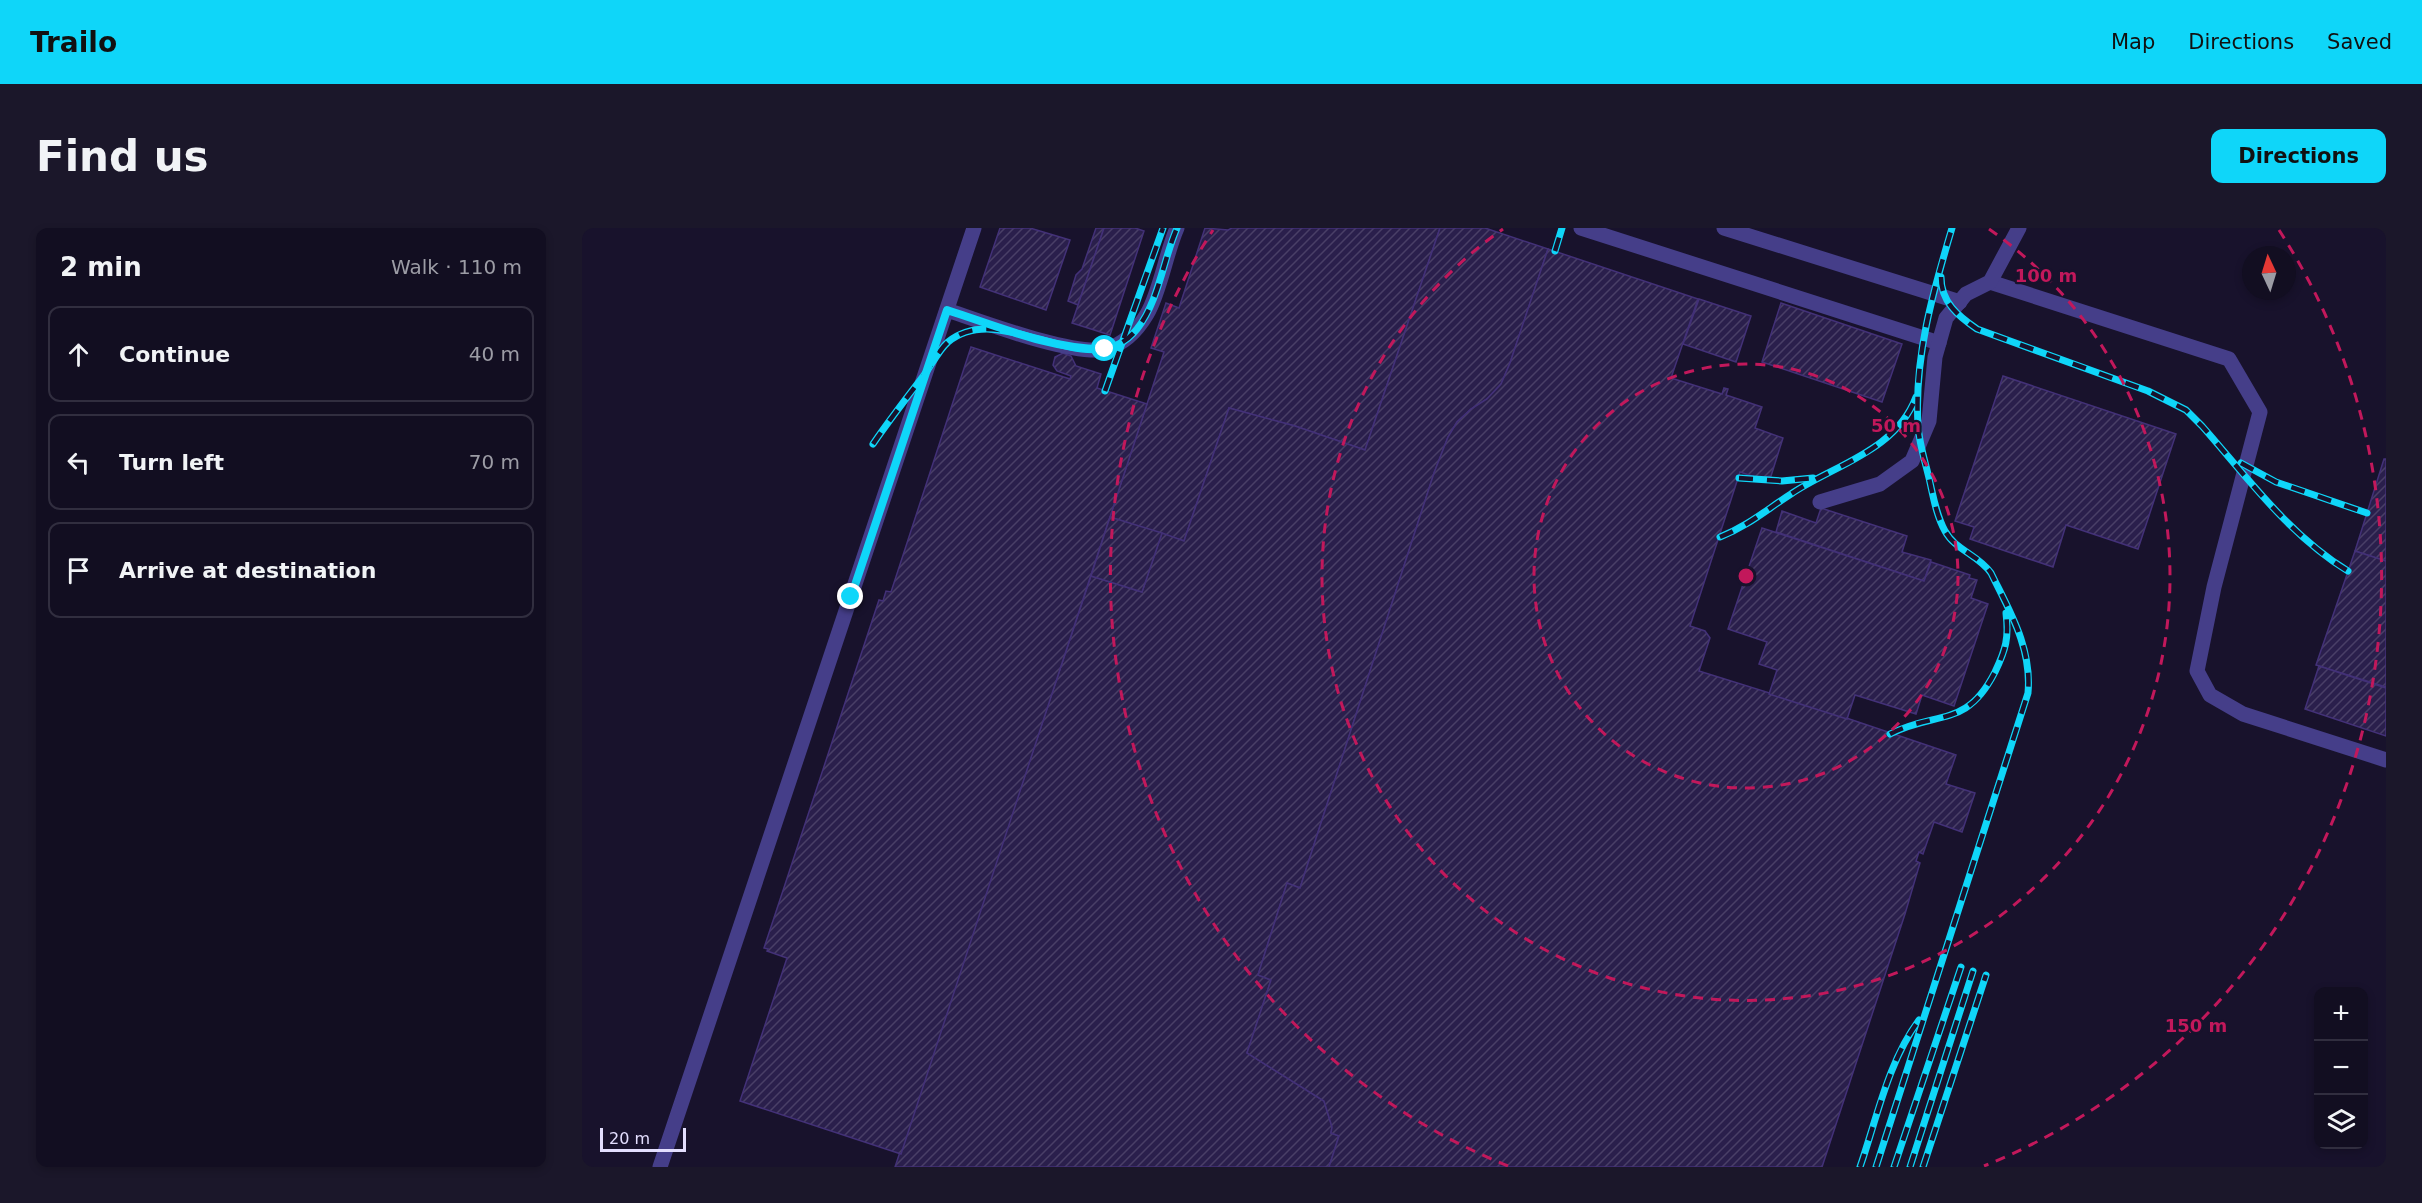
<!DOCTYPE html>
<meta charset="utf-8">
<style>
body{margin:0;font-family:"DejaVu Sans",sans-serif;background:#1b172a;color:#f1f3f6}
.controls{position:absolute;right:18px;bottom:18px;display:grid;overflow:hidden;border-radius:12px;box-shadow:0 3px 9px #0003}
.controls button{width:54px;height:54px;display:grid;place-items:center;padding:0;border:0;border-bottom:2px solid #312e3f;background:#120e21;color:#f1f3f6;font:30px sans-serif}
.compass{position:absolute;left:1660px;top:18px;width:54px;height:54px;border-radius:50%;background:#120e21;box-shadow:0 3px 9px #0003;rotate:356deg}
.scale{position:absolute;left:18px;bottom:15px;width:86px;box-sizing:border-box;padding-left:6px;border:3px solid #e3defe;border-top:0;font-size:16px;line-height:21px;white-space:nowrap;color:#e3defe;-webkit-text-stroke:4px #18122c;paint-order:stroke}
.stop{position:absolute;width:18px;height:18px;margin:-14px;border:4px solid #0fd6f9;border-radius:50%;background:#fff}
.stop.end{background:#0fd6f9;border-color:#fff;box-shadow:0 2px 6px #0008}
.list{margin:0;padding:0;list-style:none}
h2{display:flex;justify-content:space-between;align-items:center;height:78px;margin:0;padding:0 24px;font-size:26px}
h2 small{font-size:20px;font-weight:400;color:#9c9ca5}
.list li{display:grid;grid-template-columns:39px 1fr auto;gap:18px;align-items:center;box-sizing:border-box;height:96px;margin:0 12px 12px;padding:0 12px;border:2px solid #312e3f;border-radius:12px}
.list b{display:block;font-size:22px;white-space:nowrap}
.list em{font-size:20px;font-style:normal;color:#9c9ca5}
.icon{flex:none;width:33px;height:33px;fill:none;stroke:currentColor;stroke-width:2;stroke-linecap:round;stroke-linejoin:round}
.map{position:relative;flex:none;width:1804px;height:939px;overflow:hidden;border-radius:12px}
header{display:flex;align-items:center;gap:36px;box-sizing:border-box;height:84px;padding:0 30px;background:#0fd6f9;color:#111}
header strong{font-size:28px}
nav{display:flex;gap:33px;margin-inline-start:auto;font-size:21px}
.intro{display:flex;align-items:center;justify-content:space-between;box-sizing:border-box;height:144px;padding:0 36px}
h1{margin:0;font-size:42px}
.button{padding:15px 27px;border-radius:12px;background:#0fd6f9;color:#111;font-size:21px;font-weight:700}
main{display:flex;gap:36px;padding:0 36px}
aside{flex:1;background:#120e21;border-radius:12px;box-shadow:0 3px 9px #0003}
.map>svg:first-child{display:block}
.building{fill:url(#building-hatch);stroke:#433178;stroke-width:1.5}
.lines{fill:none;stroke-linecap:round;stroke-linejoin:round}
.service{stroke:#453e89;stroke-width:15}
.rail-casing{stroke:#0fd6f9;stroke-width:7}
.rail{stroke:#18122c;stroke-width:4.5;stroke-dasharray:14;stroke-linecap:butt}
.route{stroke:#0fd6f9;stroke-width:8}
.ring{fill:none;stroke:#c2185b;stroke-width:3;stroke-dasharray:10 8}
.centre{fill:#c2185b;stroke:#18122c;stroke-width:3}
.ring-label{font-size:18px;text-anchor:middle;font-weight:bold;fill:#c2185b;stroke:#18122c;stroke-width:4.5;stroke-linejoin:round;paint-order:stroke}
</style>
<header>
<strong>Trailo</strong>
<nav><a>Map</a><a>Directions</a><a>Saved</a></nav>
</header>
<div class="intro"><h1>Find us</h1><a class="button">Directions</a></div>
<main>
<aside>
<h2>2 min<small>Walk · 110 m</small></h2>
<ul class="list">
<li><svg class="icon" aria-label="ahead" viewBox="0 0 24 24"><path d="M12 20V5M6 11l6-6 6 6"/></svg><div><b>Continue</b></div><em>40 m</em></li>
<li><svg class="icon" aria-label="left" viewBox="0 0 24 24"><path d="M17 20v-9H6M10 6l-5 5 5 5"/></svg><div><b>Turn left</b></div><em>70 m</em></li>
<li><svg class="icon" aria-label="arrive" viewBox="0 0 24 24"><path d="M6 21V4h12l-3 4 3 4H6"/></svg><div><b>Arrive at destination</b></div></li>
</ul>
</aside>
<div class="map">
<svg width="1804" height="939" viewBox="0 0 1804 939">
<defs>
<pattern id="building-hatch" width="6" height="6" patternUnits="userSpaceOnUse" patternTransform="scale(1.5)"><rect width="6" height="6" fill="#2a1f4c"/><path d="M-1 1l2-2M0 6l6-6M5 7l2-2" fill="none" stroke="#493f67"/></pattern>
</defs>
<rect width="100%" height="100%" fill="#18122c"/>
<g class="building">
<path d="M418,0H448L488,12L464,82L398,59Z"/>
<path d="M514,0H522L496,77L486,73L494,47L500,41Z"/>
<path d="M522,0H553L562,3L528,107L490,95Z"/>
<path d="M623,0L646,2L650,0H858L783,222L713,198L647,180L602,313L528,289L582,124L569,120L584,75L597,80Z"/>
<path d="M858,0H903L966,21L928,135L919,156L905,171L889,181L875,194L866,209L852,245L718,660L705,655L676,747L689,752L665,825L742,873L750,899L749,905L757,908L747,939H313L509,348L560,364L580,305L602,313L647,180L713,198L783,222Z"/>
<path d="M966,21L1116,71L1089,150L1140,166L1142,160L1146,161L1144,167L1180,179L1173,200L1201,210L1189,248L1176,250L1158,244L1108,398L1123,403L1128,410L1117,443L1220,475L1374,527L1364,556L1393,565L1380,604L1352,594L1341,626L1337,624L1334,633L1338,635L1323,686L1240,939H747L757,908L749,905L750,899L742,873L665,825L689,752L676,747L705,655L718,660L852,245L866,209L875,194L889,181L905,171L919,156L928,135Z"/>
<path d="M1117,71L1169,88L1154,134L1101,116Z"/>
<path d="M1199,75L1320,116L1300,174L1180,134Z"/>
<path d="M389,119L488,151L489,148L475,143L471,137L473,129L481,125L489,128L494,138L519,146L515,160L565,176L319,926L158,873L205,730L185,723L186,721L182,720L297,372L301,373L304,363L309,364Z"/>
<path d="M1421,148L1594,206L1556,321L1484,297L1471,339L1388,311L1392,299L1373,293Z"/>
<path d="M1802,231H1804V333L1773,323Z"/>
<path d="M1239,280L1325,308L1320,324L1349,332L1342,353L1194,304L1200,283L1234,295Z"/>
<path d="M528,289L580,305L560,364L509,348Z"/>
<path d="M1180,300L1342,353L1349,334L1388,347L1387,350L1395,352L1389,370L1406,376L1372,478L1340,467L1334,486L1273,467L1265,491L1187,466L1195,442L1177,436L1185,414L1146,401Z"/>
<path d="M1773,323L1804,333V459L1734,437Z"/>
<path d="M1737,438L1804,460V508L1723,481Z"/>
</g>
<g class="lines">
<g class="service">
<path d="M999,0L1357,115"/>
<path d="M1142,0L1378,74"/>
<path d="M1408,54L1647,131L1678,184L1632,359L1615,443L1628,467L1661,486L1804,532"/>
<path d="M365,82C398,93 493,129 524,121C543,116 555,103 565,86C578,64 584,25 595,0"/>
<path d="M1238,274L1298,256L1330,233L1347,193L1353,129L1364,90L1384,66L1408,54L1437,0"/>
<path d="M78,939L392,0"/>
</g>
<defs>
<g id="rail">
<path d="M973,23L980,0"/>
<path d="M1359,49C1359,74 1376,88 1395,101L1566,163L1604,182L1620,198C1665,249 1707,307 1766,343"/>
<path d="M523,163L581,0"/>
<path d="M291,216C308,191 327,167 345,143C351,134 358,121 366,114C420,69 509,160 555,101C577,73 581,32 595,0"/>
<path d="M1659,235L1694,254L1785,285"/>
<path d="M1157,250L1200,253L1231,250"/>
<path d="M1138,309C1166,298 1184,282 1209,266C1252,237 1314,223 1334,169"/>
<path d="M1308,506C1355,482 1384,501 1413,444C1424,421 1427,410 1424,385"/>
<path d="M1278,939C1295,890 1306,834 1337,792"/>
<path d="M1294,939L1446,465C1450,420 1428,384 1409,345C1397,327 1373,322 1363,303C1354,287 1351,267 1347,250C1343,233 1337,215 1336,197C1332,129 1351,64 1370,0"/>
<path d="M1312,939L1379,739"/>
<path d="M1328,939L1391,743"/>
<path d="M1341,939L1404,747"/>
</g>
</defs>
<use href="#rail" class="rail-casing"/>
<use href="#rail" class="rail"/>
</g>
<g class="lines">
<path class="route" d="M269,369L365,82C415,98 470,122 523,121"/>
</g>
<g class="ring">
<circle cx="1164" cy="348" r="212"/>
<path d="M1407 1A424 424 0 1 1 921 1"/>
<path d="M926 938A636 636 0 0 1 631 2M1697 2A636 636 0 0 1 1402 938"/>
</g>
<circle cx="1164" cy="348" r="9" class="centre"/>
<g class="ring-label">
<text x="1464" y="54">100 m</text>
<text x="1314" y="204">50 m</text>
<text x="1614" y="804">150 m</text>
</g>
</svg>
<div class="controls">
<button>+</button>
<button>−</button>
<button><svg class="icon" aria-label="layers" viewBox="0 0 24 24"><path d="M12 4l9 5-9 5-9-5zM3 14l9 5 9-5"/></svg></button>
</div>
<svg class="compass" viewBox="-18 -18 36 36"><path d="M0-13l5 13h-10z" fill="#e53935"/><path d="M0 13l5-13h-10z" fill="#9c9ca5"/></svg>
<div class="scale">20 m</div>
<div class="stop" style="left:523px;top:121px"></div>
<div class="stop end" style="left:269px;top:369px"></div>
</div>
</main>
